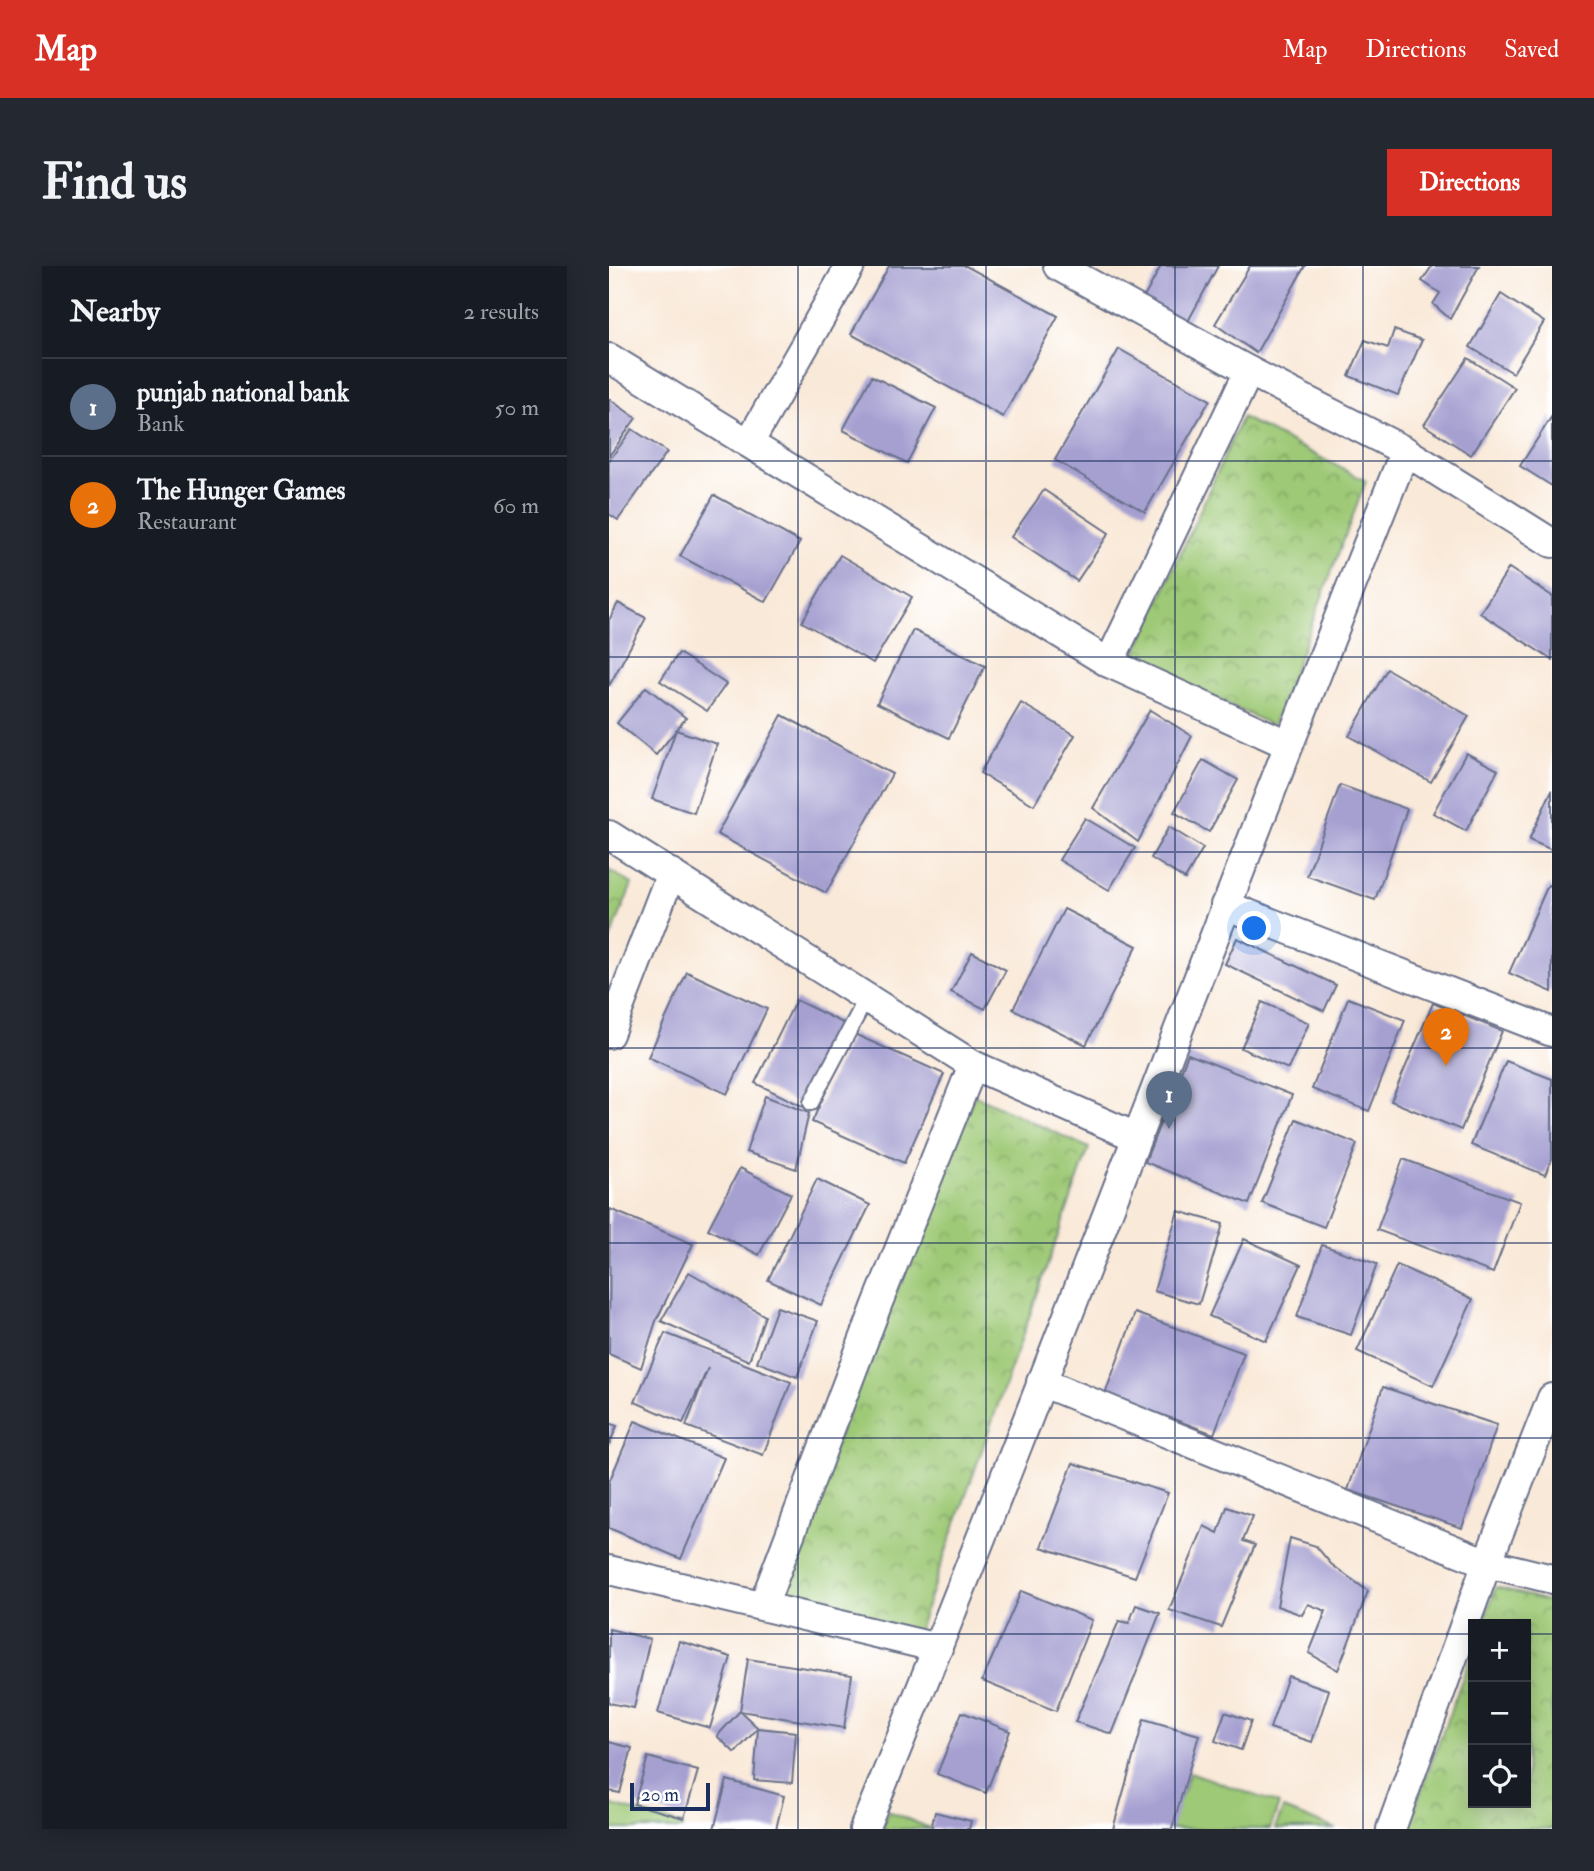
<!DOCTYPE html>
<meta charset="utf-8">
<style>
body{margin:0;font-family:"IM FELL Double Pica",serif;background:#242831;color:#f1f3f6}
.controls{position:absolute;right:21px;bottom:21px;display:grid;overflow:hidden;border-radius:0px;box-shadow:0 4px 18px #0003}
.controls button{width:63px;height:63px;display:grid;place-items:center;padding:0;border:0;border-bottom:2px solid #363941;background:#171b24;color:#f1f3f6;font:35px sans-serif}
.scale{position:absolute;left:21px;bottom:18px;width:80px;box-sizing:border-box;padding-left:7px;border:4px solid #1b2f5e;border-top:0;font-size:19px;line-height:24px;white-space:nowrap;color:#1b2f5e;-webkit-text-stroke:5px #fff;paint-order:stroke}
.you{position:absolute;left:646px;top:663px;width:24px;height:24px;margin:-18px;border:5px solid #fff;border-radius:50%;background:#1a73e8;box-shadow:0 0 0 10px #1a73e833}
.badge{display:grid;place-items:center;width:46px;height:46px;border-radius:50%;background:#d93025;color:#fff;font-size:23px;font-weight:700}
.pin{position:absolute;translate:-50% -58px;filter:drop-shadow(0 2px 4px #0008)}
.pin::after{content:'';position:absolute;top:37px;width:24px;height:21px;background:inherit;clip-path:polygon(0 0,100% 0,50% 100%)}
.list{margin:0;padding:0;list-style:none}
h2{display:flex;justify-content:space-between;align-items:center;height:91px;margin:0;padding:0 28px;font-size:30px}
h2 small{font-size:23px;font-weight:400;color:#9ea1a6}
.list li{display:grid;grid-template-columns:46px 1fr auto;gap:21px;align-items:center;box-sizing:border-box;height:98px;padding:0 28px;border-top:2px solid #363941}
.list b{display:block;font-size:26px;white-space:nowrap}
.list p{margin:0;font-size:23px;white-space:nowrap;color:#9ea1a6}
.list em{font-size:23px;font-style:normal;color:#9ea1a6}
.icon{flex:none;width:38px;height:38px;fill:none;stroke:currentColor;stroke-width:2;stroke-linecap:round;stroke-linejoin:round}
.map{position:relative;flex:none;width:943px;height:1563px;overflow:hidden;border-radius:0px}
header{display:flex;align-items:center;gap:42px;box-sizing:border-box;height:98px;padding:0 35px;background:#d93025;color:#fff}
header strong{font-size:33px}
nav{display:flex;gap:38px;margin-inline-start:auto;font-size:24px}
.intro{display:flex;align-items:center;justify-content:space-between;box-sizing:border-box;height:168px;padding:0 42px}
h1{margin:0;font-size:49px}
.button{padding:18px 32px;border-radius:0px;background:#d93025;color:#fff;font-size:24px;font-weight:700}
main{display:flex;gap:42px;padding:0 42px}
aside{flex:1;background:#171b24;border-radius:0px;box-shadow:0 4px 18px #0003}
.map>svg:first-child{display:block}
.grass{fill:#9ec976;stroke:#5c7c6a;stroke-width:2}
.park{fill:url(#park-crowns);stroke:#5c7c6a;stroke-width:2}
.building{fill:#a6a0d1}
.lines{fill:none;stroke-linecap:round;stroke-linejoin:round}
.lane-casing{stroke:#697089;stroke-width:18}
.street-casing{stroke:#697089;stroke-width:32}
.lane{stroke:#fff;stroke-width:14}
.street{stroke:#fff;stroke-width:28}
.grid{fill:none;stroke:#1b2f5e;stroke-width:2;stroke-opacity:0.55}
</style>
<header>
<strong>Map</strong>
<nav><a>Map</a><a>Directions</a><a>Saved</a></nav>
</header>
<div class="intro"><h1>Find us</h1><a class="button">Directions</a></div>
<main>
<aside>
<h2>Nearby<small>2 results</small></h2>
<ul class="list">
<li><span class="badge" style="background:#5c6f8a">1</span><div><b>punjab national bank</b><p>Bank</p></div><em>50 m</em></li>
<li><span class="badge" style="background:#e8710a">2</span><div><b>The Hunger Games</b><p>Restaurant</p></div><em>60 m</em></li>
</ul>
</aside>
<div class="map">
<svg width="943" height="1563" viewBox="0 0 943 1563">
<defs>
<pattern id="park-crowns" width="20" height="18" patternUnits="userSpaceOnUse" patternTransform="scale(1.75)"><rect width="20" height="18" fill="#9ec976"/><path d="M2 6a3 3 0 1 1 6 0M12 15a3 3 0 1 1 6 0" fill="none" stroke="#80a464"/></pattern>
</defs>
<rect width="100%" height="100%" fill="#fff"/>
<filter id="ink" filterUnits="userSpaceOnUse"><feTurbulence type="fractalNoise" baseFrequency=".0143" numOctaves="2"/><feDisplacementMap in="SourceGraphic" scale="14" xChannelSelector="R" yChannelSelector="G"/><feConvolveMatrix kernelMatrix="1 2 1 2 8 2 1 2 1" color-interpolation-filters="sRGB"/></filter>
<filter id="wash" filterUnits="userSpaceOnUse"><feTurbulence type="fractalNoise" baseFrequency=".00686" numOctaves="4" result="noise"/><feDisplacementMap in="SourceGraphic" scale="28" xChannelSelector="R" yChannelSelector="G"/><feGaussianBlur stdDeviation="1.57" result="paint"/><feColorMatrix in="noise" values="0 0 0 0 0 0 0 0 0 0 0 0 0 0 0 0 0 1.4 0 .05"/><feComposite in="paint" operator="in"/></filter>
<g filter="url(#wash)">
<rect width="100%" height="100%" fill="#f9e9d8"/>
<g class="grass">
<path d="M581,1506L670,1538L661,1563H560Z"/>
<path d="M0,1538L74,1559L73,1563H0Z"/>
<path d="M674,1543L727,1563H666Z"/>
<path d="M279,1545L323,1563H272Z"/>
</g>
<g class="park">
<path d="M633,151L757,215L664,460L524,393Z"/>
<path d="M0,604L23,618L0,676Z"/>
<path d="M365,829L480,882L308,1367L165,1333Z"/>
<path d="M887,1321L943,1336V1563H798L864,1384V1537H917V1358H874Z"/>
</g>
<g id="blocks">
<g class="building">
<path d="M280,0H357L449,50L394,151L242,68Z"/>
<path d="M552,0H609L577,59L533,35Z"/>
<path d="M641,0H696L647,87L606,58Z"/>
<path d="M823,0H870L841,53L824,38L831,27L813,15Z"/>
<path d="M892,28L935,56L904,107L861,81Z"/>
<path d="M785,64L813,74L789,129L740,110L756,74L779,82Z"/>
<path d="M510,83L601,134L536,246L446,194Z"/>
<path d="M859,92L906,122L862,189L815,159Z"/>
<path d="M263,110L327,142L298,197L234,164Z"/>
<path d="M0,133L27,152L0,190Z"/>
<path d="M943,150V220L911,200Z"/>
<path d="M23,163L58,186L9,254L0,248V195Z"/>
<path d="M435,224L500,267L468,315L402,271Z"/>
<path d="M105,229L191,276L157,336L71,290Z"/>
<path d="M231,289L303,331L264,397L193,356Z"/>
<path d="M900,302L943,330V394L871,347Z"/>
<path d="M9,337L37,352L0,420V354Z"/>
<path d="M304,364L376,400L340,472L268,437Z"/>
<path d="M70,387L117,418L98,445L51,415Z"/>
<path d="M778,403L860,450L822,516L740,470Z"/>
<path d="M37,421L77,452L47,489L8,457Z"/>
<path d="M412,437L466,469L425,539L371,507Z"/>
<path d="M541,444L583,470L529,576L484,542Z"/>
<path d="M173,449L283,508L217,627L108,568Z"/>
<path d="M67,464L108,478L85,547L43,533Z"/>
<path d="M857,487L889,504L857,565L824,547Z"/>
<path d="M594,494L629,514L600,566L565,546Z"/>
<path d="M731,519L798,543L766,634L698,610Z"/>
<path d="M943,524V584L920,574Z"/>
<path d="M476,552L526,582L500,624L450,594Z"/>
<path d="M560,561L594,582L576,613L542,592Z"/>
<path d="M939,619L943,620V726L900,707Z"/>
<path d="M455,643L528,680L477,779L404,743Z"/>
<path d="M628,672L727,719L715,745L616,698Z"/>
<path d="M363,686L397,704L376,743L342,726Z"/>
<path d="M78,706L158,743L118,828L39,791Z"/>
<path d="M739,732L796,754L760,845L703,823Z"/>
<path d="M187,734L236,758L195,841L146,817Z"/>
<path d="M653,736L700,757L679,803L632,782Z"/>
<path d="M824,737L893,765L852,864L782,835Z"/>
<path d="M243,767L335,808L295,897L203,856Z"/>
<path d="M579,788L683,829L640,938L536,896Z"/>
<path d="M897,795L943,813V893L936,909L862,879Z"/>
<path d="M156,830L200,847L187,903L137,886Z"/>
<path d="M687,853L748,878L715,961L653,937Z"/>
<path d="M794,893L911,936L884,1007L768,964Z"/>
<path d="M131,902L182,928L150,989L99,963Z"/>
<path d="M208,913L261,939L212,1039L159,1014Z"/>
<path d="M1,943L84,978L47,1055L32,1102L0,1088Z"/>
<path d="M569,945L614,958L590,1038L545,1025Z"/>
<path d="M635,973L692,999L657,1075L600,1050Z"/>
<path d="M713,979L768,998L742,1069L688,1051Z"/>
<path d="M788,999L864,1033L824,1120L748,1085Z"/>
<path d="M80,1006L156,1050L140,1095L52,1055Z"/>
<path d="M168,1041L209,1055L188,1111L148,1096Z"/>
<path d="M526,1047L635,1087L605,1168L496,1128Z"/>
<path d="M56,1067L182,1116L154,1189L77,1160L99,1102L74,1157L26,1136Z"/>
<path d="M774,1121L888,1159L853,1262L739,1224Z"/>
<path d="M26,1155L115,1192L72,1293L0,1262V1216Z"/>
<path d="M0,1157L8,1160L0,1179Z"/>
<path d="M464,1197L559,1227L526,1311L432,1281Z"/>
<path d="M618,1241L644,1250L634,1275L646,1279L612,1361L560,1344L595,1260L609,1267Z"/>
<path d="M681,1272L707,1280L722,1298L759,1325L729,1404L700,1387L717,1345L699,1338L693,1349L668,1340Z"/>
<path d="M412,1325L483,1354L447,1445L373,1415Z"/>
<path d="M527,1339L551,1347L503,1468L466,1456L510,1355L520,1357Z"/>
<path d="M0,1363L41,1373L25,1442L0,1437Z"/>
<path d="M70,1375L122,1391L101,1462L49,1447Z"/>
<path d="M139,1393L243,1409L235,1462L131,1445Z"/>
<path d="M679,1410L720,1424L703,1476L661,1462Z"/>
<path d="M131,1445L149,1462L126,1487L108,1470Z"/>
<path d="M353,1446L401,1465L377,1527L328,1508Z"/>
<path d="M616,1446L642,1455L632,1484L606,1475Z"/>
<path d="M535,1453L590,1469L563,1563H504Z"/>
<path d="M149,1462L187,1466L183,1517L145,1514Z"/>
<path d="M0,1476L23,1482L11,1527L0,1525Z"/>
<path d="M39,1491L89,1505L75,1552L25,1538Z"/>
<path d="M118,1514L175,1530L167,1563H105Z"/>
<path d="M326,1546L362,1555L360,1563H322Z"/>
</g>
</g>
</g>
<g filter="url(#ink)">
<use href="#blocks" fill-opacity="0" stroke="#697089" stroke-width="2"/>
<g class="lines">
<defs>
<path id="lane" d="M202,837L258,731"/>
<g id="street">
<path d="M449,0L640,105L796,185L943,277"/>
<path d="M0,92L500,397L678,478"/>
<path d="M140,177L241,0"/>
<path d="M500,397L640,105"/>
<path d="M0,569L364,799L527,871"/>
<path d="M616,639L943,766"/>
<path d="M0,768L62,607"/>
<path d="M432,1116L878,1297L943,1313"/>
<path d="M0,1304L329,1382"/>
<path d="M154,1340L268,1039L364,799"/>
<path d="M255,1563C442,1107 612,643 796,185"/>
<path d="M782,1563L878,1297L943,1132"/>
</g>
</defs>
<use href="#lane" class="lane-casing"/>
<use href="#street" class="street-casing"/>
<use href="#lane" class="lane"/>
<use href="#street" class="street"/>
</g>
</g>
<path class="grid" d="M189,0V1563M377,0V1563M566,0V1563M754,0V1563M0,195H943M0,391H943M0,586H943M0,782H943M0,977H943M0,1172H943M0,1368H864M917,1368H943"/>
</svg>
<div class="controls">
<button>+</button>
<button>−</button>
<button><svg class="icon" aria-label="locate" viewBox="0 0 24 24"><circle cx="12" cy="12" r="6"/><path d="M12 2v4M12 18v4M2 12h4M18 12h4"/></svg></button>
</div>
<div class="scale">20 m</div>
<div class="you"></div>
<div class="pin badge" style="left:560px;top:863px;background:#5c6f8a">1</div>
<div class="pin badge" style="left:837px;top:800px;background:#e8710a">2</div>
</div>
</main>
